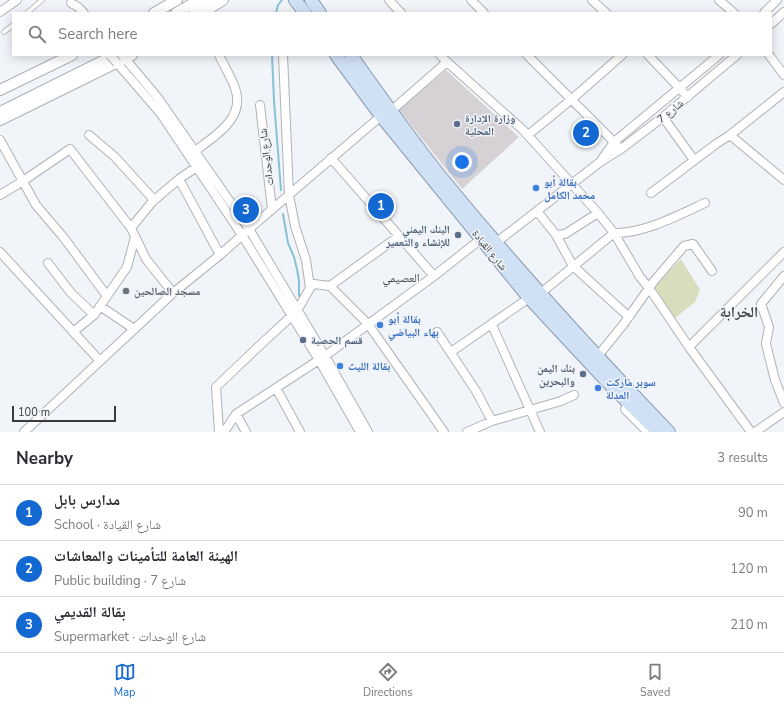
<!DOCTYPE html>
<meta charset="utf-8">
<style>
:root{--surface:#fff;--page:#f2f2f3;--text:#2b2b33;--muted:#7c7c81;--line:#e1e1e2;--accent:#1368d1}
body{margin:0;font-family:"Nunito Sans","Noto Naskh Arabic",sans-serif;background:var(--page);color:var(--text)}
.scale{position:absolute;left:12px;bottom:10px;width:104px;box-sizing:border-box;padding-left:4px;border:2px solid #393a3c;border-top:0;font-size:11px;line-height:14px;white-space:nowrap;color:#393a3c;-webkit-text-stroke:3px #f1f4f9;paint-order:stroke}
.you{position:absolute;left:462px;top:162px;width:14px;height:14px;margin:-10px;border:3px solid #fff;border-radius:50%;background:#1a73e8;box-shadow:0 0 0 6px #1a73e833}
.badge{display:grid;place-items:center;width:26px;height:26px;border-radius:50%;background:var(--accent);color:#fff;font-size:13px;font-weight:700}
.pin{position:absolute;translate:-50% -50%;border:2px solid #fff;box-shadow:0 1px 4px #0006}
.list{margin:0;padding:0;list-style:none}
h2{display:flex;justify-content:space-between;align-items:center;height:52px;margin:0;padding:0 16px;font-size:17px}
h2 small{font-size:13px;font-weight:400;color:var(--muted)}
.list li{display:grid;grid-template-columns:26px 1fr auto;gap:12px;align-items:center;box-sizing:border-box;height:56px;padding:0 16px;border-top:1px solid var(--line)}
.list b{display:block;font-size:15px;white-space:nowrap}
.list p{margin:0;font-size:13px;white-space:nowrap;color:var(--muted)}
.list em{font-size:13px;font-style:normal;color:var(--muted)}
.icon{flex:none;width:22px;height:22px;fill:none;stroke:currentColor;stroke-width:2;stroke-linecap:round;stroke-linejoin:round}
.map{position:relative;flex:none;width:784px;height:432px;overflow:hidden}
.search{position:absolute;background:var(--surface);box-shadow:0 2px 10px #0003;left:12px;right:12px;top:12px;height:44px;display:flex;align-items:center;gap:10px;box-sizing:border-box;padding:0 14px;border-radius:0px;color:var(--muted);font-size:15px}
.sheet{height:220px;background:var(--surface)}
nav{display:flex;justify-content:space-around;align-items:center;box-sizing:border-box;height:56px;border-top:1px solid var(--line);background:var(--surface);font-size:11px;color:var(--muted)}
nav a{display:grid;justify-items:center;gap:2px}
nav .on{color:var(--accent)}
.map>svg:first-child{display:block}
.green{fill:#d8debd}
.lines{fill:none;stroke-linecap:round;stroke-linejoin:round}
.stream{stroke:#88c1d6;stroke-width:2}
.building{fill:#d5d1d5}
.service-casing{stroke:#afb2b6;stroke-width:5.5}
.minor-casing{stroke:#afb2b6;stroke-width:10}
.tertiary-casing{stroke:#afb2b6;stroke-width:12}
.primary-casing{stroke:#889ab0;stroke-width:14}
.service{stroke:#fff;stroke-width:4}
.minor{stroke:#fff;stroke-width:8}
.tertiary{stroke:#fff;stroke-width:10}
.primary{stroke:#d1e1f5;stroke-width:12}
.minor-bridge-casing{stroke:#afb2b6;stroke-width:10;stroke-linecap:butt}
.minor-bridge{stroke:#fff;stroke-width:8}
.service-dot{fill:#5c6f8a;stroke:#f1f4f9;stroke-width:1.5}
.shop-dot{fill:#3f7fe0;stroke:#f1f4f9;stroke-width:1.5}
.worship-dot{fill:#6b7280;stroke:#f1f4f9;stroke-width:1.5}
.labels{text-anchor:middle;stroke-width:3;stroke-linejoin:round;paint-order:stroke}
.street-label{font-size:11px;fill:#393a3c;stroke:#f1f4f9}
.service-label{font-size:11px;font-weight:bold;fill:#4e5e75;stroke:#f1f4f9;text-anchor:start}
.shop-label{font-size:11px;font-weight:bold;fill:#366cbe;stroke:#f1f4f9;text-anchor:start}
.worship-label{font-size:11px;font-weight:bold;fill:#5b616d;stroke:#f1f4f9;text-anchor:start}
.neighbourhood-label{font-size:12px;fill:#44474b;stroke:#f1f4f9}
.district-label{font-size:15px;font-weight:bold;fill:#44474b;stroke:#f1f4f9}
</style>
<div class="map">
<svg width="784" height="432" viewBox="0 0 784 432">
<rect width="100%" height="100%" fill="#f1f4f9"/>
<!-- green -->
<path class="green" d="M681 259 700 290 695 302 675 318 654 287Z"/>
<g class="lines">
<!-- stream -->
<path class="stream" d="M276 13 278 5 282 0
M272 55 274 101 281 190
M283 214 288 243 294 257 297 269 299 281V296"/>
</g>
<!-- building -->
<path class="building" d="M446 70 519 137 462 189 399 110Z"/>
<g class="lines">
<!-- service casing -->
<g class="service-casing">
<path id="service" d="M27 13 42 0
M4 32 13 25"/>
</g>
<!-- minor casing -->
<g class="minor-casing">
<path id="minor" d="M389 0 401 13
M471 0 484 13
M592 0 606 13
M719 0 734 13
M71 3 78 7 84 13
M0 12 17 0
M764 13 777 0
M771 24 784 12
M122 55 158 98 249 229 325 356 368 432
M527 55 617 145
M648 55 688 97
M769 55 784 75
M447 62 523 130 598 213 614 233 640 277 649 288 689 347 751 432
M117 63 161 114 242 235 319 360 360 432
M260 105 272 209
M391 111 447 62 440 55
M663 117 694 160
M89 135 115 157 154 200
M528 135 572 99 622 55
M730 135 784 180
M0 140 36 205 64 238 107 296
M195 151C215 136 246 118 235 88 231 77 224 66 219 55
M331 158 434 276
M602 159 614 142 719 55
M179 179 220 255
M651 193 716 144 730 135 784 92
M0 195 23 181 70 149 131 228 146 259 173 293
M537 211 556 235 565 234 598 213
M131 228 152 202 179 179 201 164
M556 235 573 266 629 317
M497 242 600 162 621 149 663 117 737 55
M0 252 100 361
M48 263 71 293 94 315
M784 276 761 304 769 327 766 344 775 380 784 403
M330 286 399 236
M310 288 314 284 330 286 368 324 444 432
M541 293 614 233C643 234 679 215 705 203
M100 306 134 329
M492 325 540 432
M73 332 94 315 127 267 135 237
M437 332 476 391 492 421
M689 347 784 252
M451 352 529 298
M597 357 623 325 654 281 684 246 693 244 712 271
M276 388 300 432
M236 414 246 432
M24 432 173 293 220 255 249 229 381 116
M219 432 216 387 257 348 297 311 310 288 306 260 295 226 289 195 283 55
M224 432 236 414 325 356 434 276 481 239
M467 432 492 421 561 401 574 395
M755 432 784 412"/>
</g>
<!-- tertiary casing -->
<g class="tertiary-casing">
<path id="tertiary" d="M194 9 209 0
M154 13 177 0
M176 13 199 0
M202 13 223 0
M0 90 72 55
M0 112 115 55
M0 120 132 55
M626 409 649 432"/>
</g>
<!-- primary casing -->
<g class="primary-casing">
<path id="primary" d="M295 0 305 13
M311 0 320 13
M336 55 381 116 529 298 611 386 658 432
M351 55C380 96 409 137 441 177 513 265 590 350 669 432"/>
</g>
<!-- service -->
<use href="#service" class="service"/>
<!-- minor -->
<use href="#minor" class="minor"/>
<!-- tertiary -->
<use href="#tertiary" class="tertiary"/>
<!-- primary -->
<use href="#primary" class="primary"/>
<!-- minor-bridge casing -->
<g class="minor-bridge-casing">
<path id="minor-bridge" d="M110 55 117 63"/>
</g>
<!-- minor-bridge -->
<use href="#minor-bridge" class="minor-bridge"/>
</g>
<!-- markers -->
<g class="service-dot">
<circle cx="457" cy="124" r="4"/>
<circle cx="458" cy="235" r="4"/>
<circle cx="303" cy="340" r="4"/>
<circle cx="583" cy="374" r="4"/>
</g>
<g class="shop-dot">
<circle cx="536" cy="188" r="4"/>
<circle cx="380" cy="325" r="4"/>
<circle cx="340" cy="366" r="4"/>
<circle cx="598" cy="388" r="4"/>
</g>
<circle class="worship-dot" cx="126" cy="291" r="4"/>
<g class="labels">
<!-- street labels -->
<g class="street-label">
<text transform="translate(670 111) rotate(-39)" y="4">شارع 7</text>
<text transform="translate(266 157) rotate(-97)" y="4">شارع الوحدات</text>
<text transform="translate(490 250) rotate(51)" y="4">شارع القيادة</text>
</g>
<!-- service labels -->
<g class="service-label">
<text x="465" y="122">وزارة الإدارة<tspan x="465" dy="13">المحلية</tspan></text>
<text x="450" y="233" text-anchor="end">البنك اليمني<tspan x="450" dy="13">للإنشاء والتعمير</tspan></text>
<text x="311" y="344">قسم الحصبة</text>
<text x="575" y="372" text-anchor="end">بنك اليمن<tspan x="575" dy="13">والبحرين</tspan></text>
</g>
<!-- shop labels -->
<g class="shop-label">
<text x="544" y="186">بقالة أبو<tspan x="544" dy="13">محمد الكامل</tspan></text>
<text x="388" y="323">بقالة أبو<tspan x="388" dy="13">بهاء البياضي</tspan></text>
<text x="348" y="370">بقالة الليث</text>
<text x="606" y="386">سوبر ماركت<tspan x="606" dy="13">العدلة</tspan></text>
</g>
<!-- worship labels -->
<g class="worship-label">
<text x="134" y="295">مسجد الصالحين</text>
</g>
<!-- neighbourhood labels -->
<g class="neighbourhood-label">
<text x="401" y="282">العصيمي</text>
</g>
<!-- district labels -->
<g class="district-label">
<text x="739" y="317">الخرابة</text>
</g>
</g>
</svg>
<div class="scale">100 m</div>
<div class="you"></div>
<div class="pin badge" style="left:381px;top:206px">1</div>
<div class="pin badge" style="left:586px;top:133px">2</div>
<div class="pin badge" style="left:246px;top:210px">3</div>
<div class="search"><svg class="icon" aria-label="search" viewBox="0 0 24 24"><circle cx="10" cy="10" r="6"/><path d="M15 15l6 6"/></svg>Search here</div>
</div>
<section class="sheet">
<h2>Nearby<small>3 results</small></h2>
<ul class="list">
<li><span class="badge">1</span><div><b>مدارس بابل</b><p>School · شارع القيادة</p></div><em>90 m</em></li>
<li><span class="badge">2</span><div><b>الهيئة العامة للتأمينات والمعاشات</b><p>Public building · شارع 7</p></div><em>120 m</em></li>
<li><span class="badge">3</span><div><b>بقالة القديمي</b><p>Supermarket · شارع الوحدات</p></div><em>210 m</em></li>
</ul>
</section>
<nav>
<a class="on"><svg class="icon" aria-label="map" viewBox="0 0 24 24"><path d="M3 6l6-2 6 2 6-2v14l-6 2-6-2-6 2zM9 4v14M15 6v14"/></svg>Map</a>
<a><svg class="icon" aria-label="directions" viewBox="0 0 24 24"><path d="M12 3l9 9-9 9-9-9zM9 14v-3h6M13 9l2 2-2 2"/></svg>Directions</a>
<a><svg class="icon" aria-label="saved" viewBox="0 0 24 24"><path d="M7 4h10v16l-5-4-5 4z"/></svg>Saved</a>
</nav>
